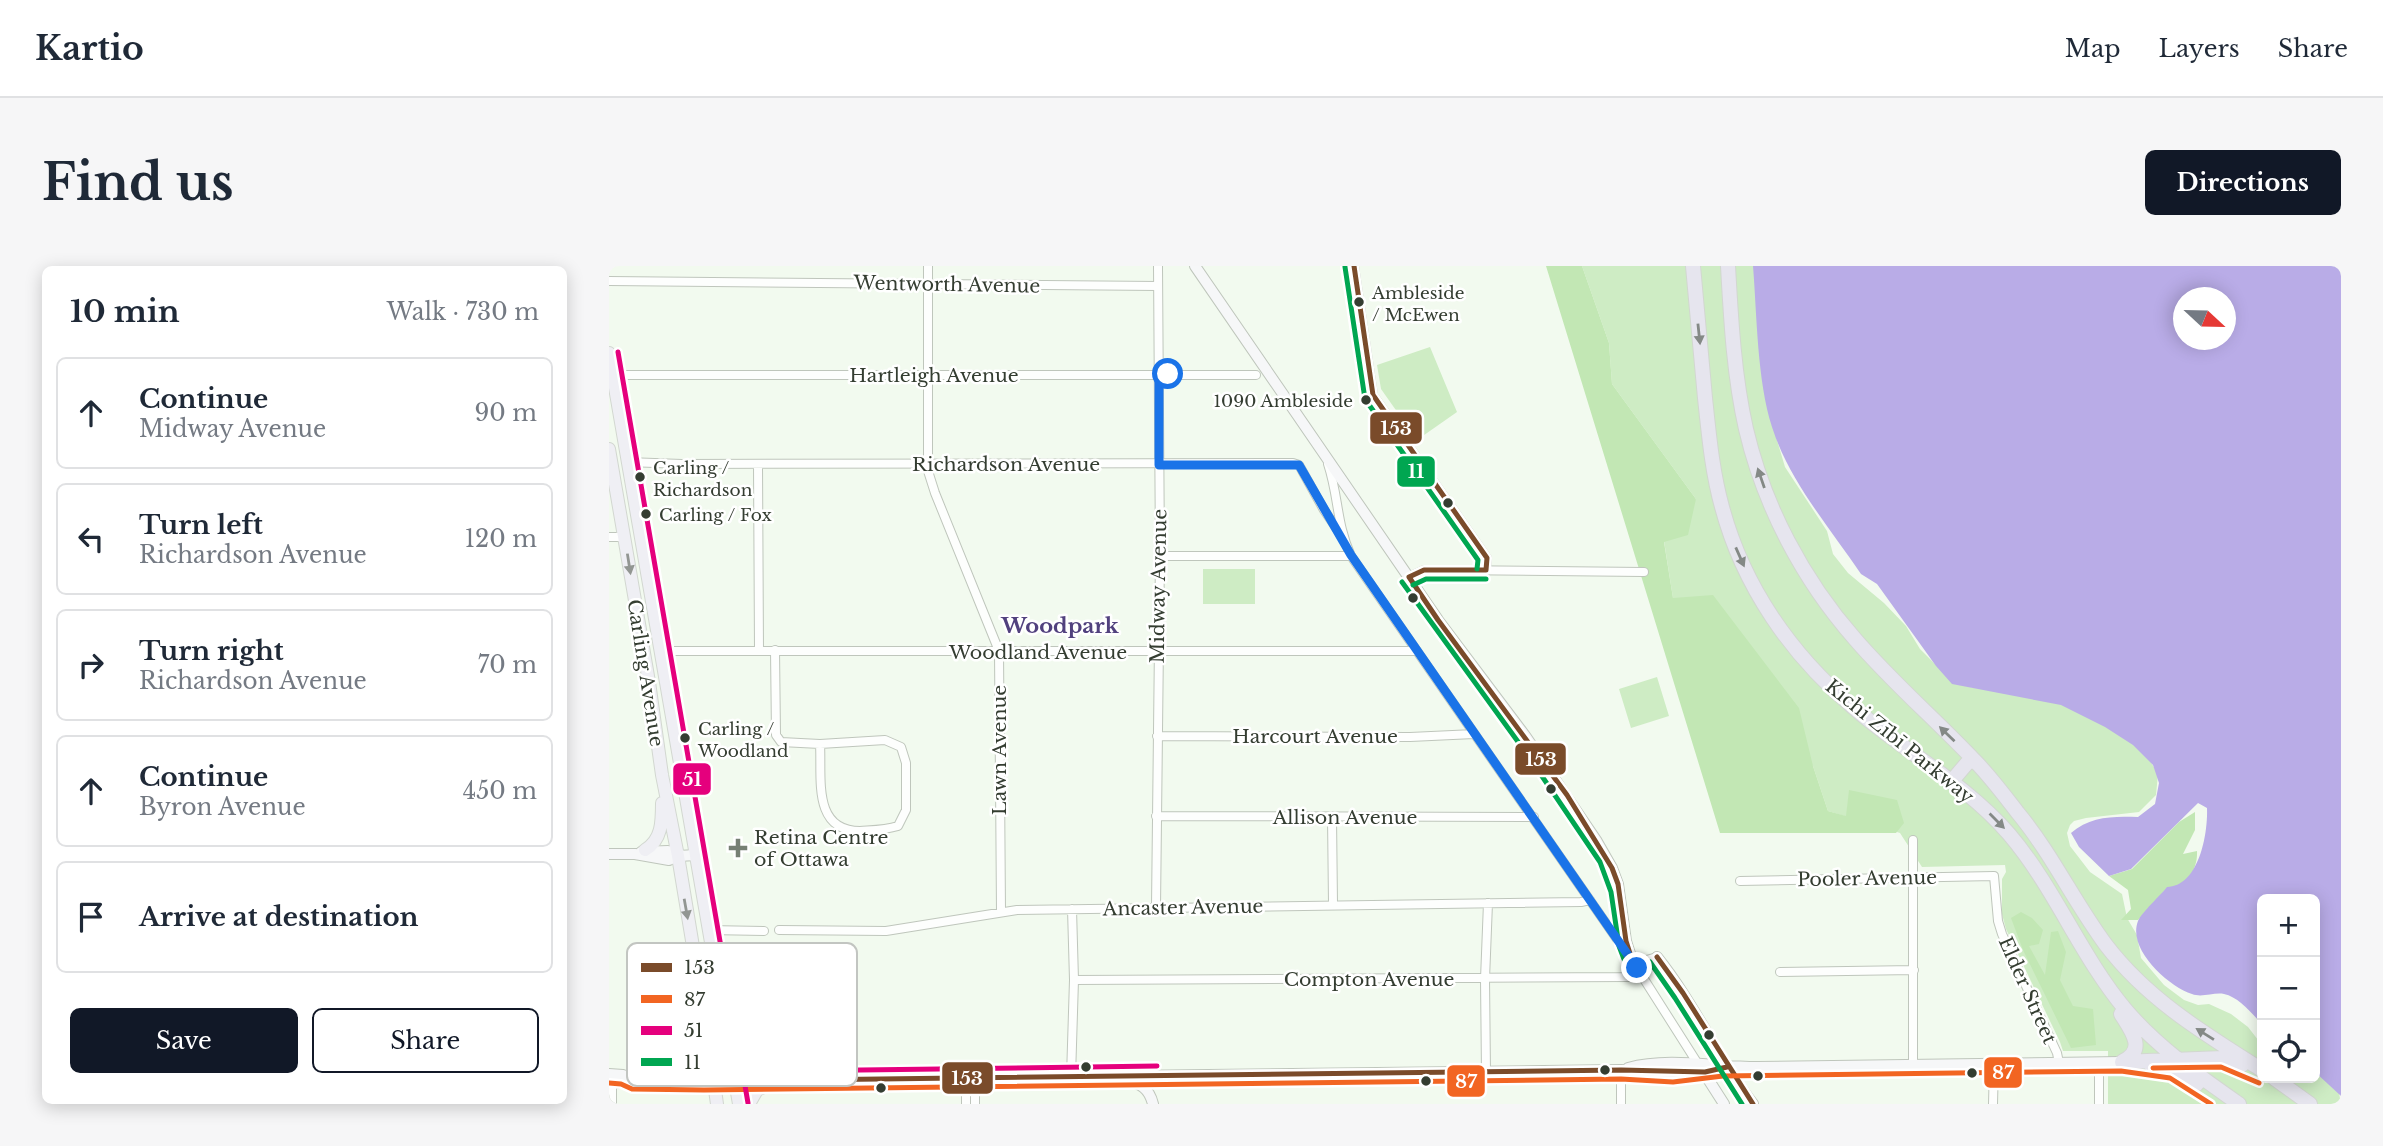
<!DOCTYPE html>
<meta charset="utf-8">
<style>
:root{--surface:#fff;--page:#f6f6f7;--text:#1f2937;--muted:#747a83;--line:#e0e1e3;--accent:#111827}
body{margin:0;font-family:"Libre Baskerville",serif;background:var(--page);color:var(--text)}
.controls{position:absolute;right:21px;bottom:21px;display:grid;overflow:hidden;border-radius:10px;box-shadow:0 4px 18px #0003}
.controls button{width:63px;height:63px;display:grid;place-items:center;padding:0;border:0;border-bottom:2px solid var(--line);background:var(--surface);color:var(--text);font:35px sans-serif}
.compass{position:absolute;left:1564px;top:21px;width:63px;height:63px;border-radius:50%;background:var(--surface);box-shadow:0 4px 18px #0003;rotate:112deg}
.stop{position:absolute;width:21px;height:21px;margin:-16px;border:5px solid #1a73e8;border-radius:50%;background:#fff}
.stop.end{background:#1a73e8;border-color:#fff;box-shadow:0 2px 7px #0008}
.list{margin:0;padding:0;list-style:none}
h2{display:flex;justify-content:space-between;align-items:center;height:91px;margin:0;padding:0 28px;font-size:30px}
h2 small{font-size:23px;font-weight:400;color:var(--muted)}
.list li{display:grid;grid-template-columns:46px 1fr auto;gap:21px;align-items:center;box-sizing:border-box;height:112px;margin:0 14px 14px;padding:0 14px;border:2px solid var(--line);border-radius:10px}
.list b{display:block;font-size:26px;white-space:nowrap}
.list p{margin:0;font-size:23px;white-space:nowrap;color:var(--muted)}
.list em{font-size:23px;font-style:normal;color:var(--muted)}
.actions{display:flex;gap:14px;padding:21px 28px}
.actions a{flex:1;padding:16px 0;border:2px solid var(--accent);border-radius:10px;text-align:center;font-size:24px;color:var(--accent)}
.actions .main{background:var(--accent);color:#fff}
.icon{flex:none;width:38px;height:38px;fill:none;stroke:currentColor;stroke-width:2;stroke-linecap:round;stroke-linejoin:round}
.map{position:relative;flex:none;width:1732px;height:838px;overflow:hidden;border-radius:10px}
header{display:flex;align-items:center;gap:42px;box-sizing:border-box;height:98px;padding:0 35px;background:var(--surface);border-bottom:2px solid var(--line)}
header strong{font-size:33px}
nav{display:flex;gap:38px;margin-inline-start:auto;font-size:24px}
.intro{display:flex;align-items:center;justify-content:space-between;box-sizing:border-box;height:168px;padding:0 42px}
h1{margin:0;font-size:49px}
.button{padding:18px 32px;border-radius:10px;background:var(--accent);color:#fff;font-size:24px;font-weight:700}
main{display:flex;gap:42px;padding:0 42px}
aside{flex:1;background:var(--surface);border-radius:10px;box-shadow:0 4px 18px #0003}
.map>svg:first-child{display:block}
.green{fill:#ceecc4}
.forest{fill:#c2e7b4}
.water{fill:#b9ace7;fill-rule:evenodd}
.lines{fill:none;stroke-linecap:round;stroke-linejoin:round}
.street-casing{stroke:#bfc6bc;stroke-width:10}
.secondary-casing{stroke:#bfc6bc;stroke-width:12}
.primary-casing{stroke:#d2d7d0;stroke-width:14}
.highway-casing{stroke:#d2d7d0;stroke-width:16}
.street{stroke:#fdfefd;stroke-width:8}
.secondary{stroke:#f6f7f8;stroke-width:10}
.primary{stroke:#efeff4;stroke-width:12}
.highway{stroke:#e6e5ee;stroke-width:14}
.bus-1-casing{stroke:#fff;stroke-width:10}
.bus-2-casing{stroke:#fff;stroke-width:10}
.bus-3-casing{stroke:#fff;stroke-width:10}
.bus-4-casing{stroke:#fff;stroke-width:10}
.bus-1{stroke:#7a4b2a;stroke-width:5}
.bus-2{stroke:#f26522;stroke-width:5}
.bus-3{stroke:#e5007d;stroke-width:5}
.bus-4{stroke:#00a651;stroke-width:5}
.oneway{fill:#848986}
.oneway2{fill:#929692}
.route{stroke:#1a73e8;stroke-width:9}
.bus-dot{fill:#343d31;stroke:#fff;stroke-width:2.5}
.poi-dot{fill:#767f74;stroke:#fff;stroke-width:2.5}
.labels{text-anchor:middle;stroke-width:5;stroke-linejoin:round;paint-order:stroke}
.bus-label{font-size:17px;fill:#343d31;stroke:#fff;text-anchor:start}
.street-label{font-size:19px;fill:#343d31;stroke:#fff}
.poi-label{font-size:19px;fill:#343d31;stroke:#fff;text-anchor:start}
.neighbourhood-label{font-size:21px;font-weight:bold;fill:#51417e;stroke:#fff}
.key{fill:#fff;stroke:#c2c5c1;stroke-width:2}
.key-label{font-size:19px;fill:#343d31}
.line-badge{stroke:#fff;stroke-width:2.5}
.badge-label{font-size:19px;text-anchor:middle;font-weight:bold;fill:#fff}
</style>
<header>
<strong>Kartio</strong>
<nav><a>Map</a><a>Layers</a><a>Share</a></nav>
</header>
<div class="intro"><h1>Find us</h1><a class="button">Directions</a></div>
<main>
<aside>
<h2>10 min<small>Walk · 730 m</small></h2>
<ul class="list">
<li><svg class="icon" aria-label="ahead" viewBox="0 0 24 24"><path d="M12 20V5M6 11l6-6 6 6"/></svg><div><b>Continue</b><p>Midway Avenue</p></div><em>90 m</em></li>
<li><svg class="icon" aria-label="left" viewBox="0 0 24 24"><path d="M17 20v-9H6M10 6l-5 5 5 5"/></svg><div><b>Turn left</b><p>Richardson Avenue</p></div><em>120 m</em></li>
<li><svg class="icon" aria-label="right" viewBox="0 0 24 24"><path d="M7 20v-9h11M14 6l5 5-5 5"/></svg><div><b>Turn right</b><p>Richardson Avenue</p></div><em>70 m</em></li>
<li><svg class="icon" aria-label="ahead" viewBox="0 0 24 24"><path d="M12 20V5M6 11l6-6 6 6"/></svg><div><b>Continue</b><p>Byron Avenue</p></div><em>450 m</em></li>
<li><svg class="icon" aria-label="arrive" viewBox="0 0 24 24"><path d="M6 21V4h12l-3 4 3 4H6"/></svg><div><b>Arrive at destination</b></div></li>
</ul>
<div class="actions"><a class="main">Save</a><a>Share</a></div>
</aside>
<div class="map">
<svg width="1732" height="838" viewBox="0 0 1732 838">
<rect width="100%" height="100%" fill="#f2faef"/>
<!-- green -->
<path class="green" d="M973 0H1146L1162 154 1176 201 1218 265 1224 288 1239 307 1275 337 1297 360 1311 383 1338 410 1361 421 1392 426 1403 425 1479 445 1537 488 1549 508 1547 529 1530 546 1477 552 1465 555 1461 559 1458 567 1461 580 1481 606 1513 628 1518 652 1528 669 1532 692 1555 719 1575 734 1589 739 1600 738 1622 748 1639 761 1653 779V812H1706V805L1730 827 1732 838H1499V785H1454L1451 776 1397 663 1393 648V613L1397 606 1396 599 1313 601 1291 567 1219 545 1204 500 1064 332 1055 275 1087 233 1003 118 1000 77Z
M821 81 848 146 808 174 772 123 768 99Z
M594 303H646V338H594Z
M1048 411 1060 450 1022 462 1010 423Z"/>
<!-- forest -->
<path class="forest" d="M937 0H973L1000 77 1003 118 1087 233 1079 269 1055 276 1064 332 1104 329 1190 442 1204 500 1219 545 1237 550 1240 524 1288 534 1295 557 1287 567H1111Z
M1586 546V564L1574 588 1588 585C1589 604 1577 621 1558 622L1529 654H1512L1522 643 1519 624 1500 610 1523 603 1570 556Z
M1412 646 1423 652 1434 664 1430 678 1420 680 1436 709 1442 666 1449 665 1457 686 1451 714 1464 740 1484 743 1487 779 1462 782 1414 684 1402 652Z"/>
<!-- water -->
<path class="water" d="M1144 0H1732V830L1706 806V633H1653V758C1643 748 1630 731 1615 728 1605 726 1593 732 1583 728 1559 720 1518 683 1529 655 1533 646 1551 630 1558 621 1590 620 1599 568 1598 542L1589 537 1522 603 1500 610 1470 581 1462 567C1481 550 1505 550 1529 551L1546 538 1550 517 1544 499 1524 479 1496 461 1452 439 1343 418 1327 400 1268 318 1252 308C1221 262 1180 215 1163 161 1148 114 1148 50 1144 0ZM1574 32H1616V74H1574Z"/>
<g class="lines">
<!-- street casing -->
<g class="street-casing">
<path id="street" d="M319 0V205L326 227 390 385 392 645
M745 0 764 129 878 292 877 304
M0 15 549 20
M4 109H647
M18 196 73 198 684 197 690 199 715 244 734 272
M149 198 150 384
M719 198C730 231 727 257 742 290L1028 702 1089 798
M0 271H15
M551 290H742
M800 311 815 304H837L1035 306
M166 384 167 469 172 476 211 478 276 474 292 481 297 497V544L289 560C276 564 265 564 251 565 203 565 213 512 211 478
M50 385H807
M548 470 801 471 865 468
M547 550 925 551
M723 551 724 638
M1304 574V799
M1131 615 1385 610 1389 655 1393 668 1448 787 1450 797
M547 641 551 290 549 0
M99 664 155 665
M170 664 277 665 408 644 972 636 981 634
M1171 706 1305 704
M465 714 1020 711 1034 695 1048 691
M877 806 876 713 879 637
M462 811 465 714 463 643
M357 812V838
M3 838V813
M366 838V812
M1012 838V804
M1384 838 1385 798
M1490 838V796"/>
</g>
<!-- secondary casing -->
<g class="secondary-casing">
<path id="secondary" d="M586 0 829 354 917 471 987 574 1003 602 1009 618 1017 675 1023 694
M32 586 59 585 69 590
M0 588H26L60 594 69 590 87 589
M1048 691C1085 737 1108 791 1144 838
M1019 802C1060 791 1106 801 1148 801L1513 796
M1092 802 1115 838
M0 808 14 809 24 814
M517 814C532 818 540 822 544 838
M0 816 14 817 24 814 105 815 1012 804C1045 808 1082 810 1113 801"/>
</g>
<!-- primary casing -->
<g class="primary-casing">
<path id="primary" d="M0 87 130 838
M0 183 40 416 53 509 69 590 96 753 108 838
M36 584C53 574 53 556 53 537
M140 838 148 824 170 814"/>
</g>
<!-- highway casing -->
<g class="highway-casing">
<path id="highway" d="M1084 0C1088 44 1092 88 1096 132 1100 169 1103 205 1113 241 1134 320 1182 389 1244 441 1294 485 1356 517 1400 568 1446 622 1471 689 1516 743 1548 781 1590 810 1630 838
M1119 0C1122 54 1125 110 1137 163 1155 240 1194 314 1246 373 1283 416 1326 453 1365 494 1381 510 1395 529 1409 547 1443 588 1465 636 1497 679 1539 734 1596 768 1653 804
M1342 516 1359 496 1366 495
M1512 748C1522 764 1538 784 1514 795
M1513 796 1614 792 1633 799
M1542 799 1564 804 1588 818
M1665 812 1701 838"/>
</g>
<!-- street -->
<use href="#street" class="street"/>
<!-- secondary -->
<use href="#secondary" class="secondary"/>
<!-- primary -->
<use href="#primary" class="primary"/>
<!-- highway -->
<use href="#highway" class="highway"/>
<!-- bus-1 casing -->
<g class="bus-1-casing">
<path id="bus-1" d="M745 0 764 129 878 292 877 304
M800 311 829 354 958 529 1003 602 1009 618 1017 675 1023 694
M800 311 815 304H877
M1048 691 1074 727 1144 838
M105 815 1012 804 1096 806 1118 801"/>
</g>
<!-- bus-2 casing -->
<g class="bus-2-casing">
<path id="bus-2" d="M1544 802 1612 801 1650 817
M0 817 12 818 23 823 95 824 1012 813 1064 816 1114 810 1512 805 1561 812 1602 838"/>
</g>
<!-- bus-3 casing -->
<g class="bus-3-casing">
<path id="bus-3" d="M9 86 139 837
M105 806 548 800"/>
</g>
<!-- bus-4 casing -->
<g class="bus-4-casing">
<path id="bus-4" d="M736 1 756 133 869 294 868 303
M793 316 920 491 991 596 1002 626 1010 680 1020 706
M804 319 817 313H877
M1041 696 1066 732 1133 838"/>
</g>
<!-- bus-1 -->
<use href="#bus-1" class="bus-1"/>
<!-- bus-2 -->
<use href="#bus-2" class="bus-2"/>
<!-- bus-3 -->
<use href="#bus-3" class="bus-3"/>
<!-- bus-4 -->
<use href="#bus-4" class="bus-4"/>
</g>
<!-- one-way arrows -->
<defs><path id="oneway-solid" d="M-6-.8H1V-3.2L6.5 0L1 3.2V.8H-6Z" transform="scale(1.75)"/></defs>
<g class="oneway">
<use href="#oneway-solid" transform="translate(1090 68) rotate(84)"/>
<use href="#oneway-solid" transform="translate(1152 212) rotate(-109)"/>
<use href="#oneway-solid" transform="translate(1131 291) rotate(66)"/>
<use href="#oneway-solid" transform="translate(1338 468) rotate(-136)"/>
<use href="#oneway-solid" transform="translate(1388 555) rotate(45)"/>
<use href="#oneway-solid" transform="translate(1596 768) rotate(-148)"/>
</g>
<g class="oneway2">
<use href="#oneway-solid" transform="translate(20 298) rotate(81)"/>
<use href="#oneway-solid" transform="translate(77 643) rotate(80)"/>
</g>
<g class="lines">
<!-- route -->
<path class="route" d="M559 108H550V199H690L742 289 1028 702"/>
</g>
<!-- markers -->
<g class="bus-dot">
<circle cx="750" cy="36" r="6"/>
<circle cx="757" cy="134" r="6"/>
<circle cx="31" cy="211" r="6"/>
<circle cx="839" cy="237" r="6"/>
<circle cx="37" cy="248" r="6"/>
<circle cx="804" cy="332" r="6"/>
<circle cx="76" cy="472" r="6"/>
<circle cx="942" cy="523" r="6"/>
<circle cx="1100" cy="769" r="6"/>
<circle cx="477" cy="801" r="6"/>
<circle cx="996" cy="804" r="6"/>
<circle cx="1363" cy="807" r="6"/>
<circle cx="1149" cy="810" r="6"/>
<circle cx="817" cy="815" r="6"/>
<circle cx="272" cy="822" r="6"/>
</g>
<path class="poi-dot" d="M125.5 571.5h7v7h7v7h-7v7h-7v-7h-7v-7h7z"/>
<g class="labels">
<!-- bus labels -->
<g class="bus-label">
<text x="763" y="33">Ambleside<tspan x="763" dy="22">/ McEwen</tspan></text>
<text x="744" y="141" text-anchor="end">1090 Ambleside</text>
<text x="44" y="208">Carling /<tspan x="44" dy="22">Richardson</tspan></text>
<text x="50" y="255">Carling / Fox</text>
<text x="89" y="469">Carling /<tspan x="89" dy="22">Woodland</tspan></text>
</g>
<!-- street labels -->
<g class="street-label">
<text transform="translate(338 18) rotate(1)" y="7">Wentworth Avenue</text>
<text x="325" y="116">Hartleigh Avenue</text>
<text x="397" y="205">Richardson Avenue</text>
<text transform="translate(549 320) rotate(-89)" y="7">Midway Avenue</text>
<text x="429" y="393">Woodland Avenue</text>
<text transform="translate(37 407) rotate(81)" y="7">Carling Avenue</text>
<text x="706" y="477">Harcourt Avenue</text>
<text transform="translate(1291 475) rotate(39)" y="7">Kichi Zībī Parkway</text>
<text transform="translate(390 484) rotate(-90)" y="7">Lawn Avenue</text>
<text x="736" y="558">Allison Avenue</text>
<text transform="translate(1258 612) rotate(-1)" y="7">Pooler Avenue</text>
<text transform="translate(574 641) rotate(-1)" y="7">Ancaster Avenue</text>
<text x="760" y="720">Compton Avenue</text>
<text transform="translate(1419 724) rotate(66)" y="7">Elder Street</text>
</g>
<!-- poi labels -->
<g class="poi-label">
<text x="145" y="578">Retina Centre<tspan x="145" dy="22">of Ottawa</tspan></text>
</g>
<!-- neighbourhood labels -->
<g class="neighbourhood-label">
<text x="451" y="367">Woodpark</text>
</g>
</g>
<!-- legend -->
<rect x="18" y="677" width="230" height="143" rx="10" class="key"/>
<rect x="32" y="697" width="31" height="9" fill="#7a4b2a"/>
<rect x="32" y="729" width="31" height="8" fill="#f26522"/>
<rect x="32" y="760" width="31" height="9" fill="#e5007d"/>
<rect x="32" y="792" width="31" height="8" fill="#00a651"/>
<g class="key-label">
<text x="75" y="708">153</text>
<text x="75" y="740">87</text>
<text x="75" y="771">51</text>
<text x="75" y="803">11</text>
</g>
<g class="line-badge">
<rect x="760" y="145" width="54" height="34" rx="7" fill="#7a4b2a"/>
<rect x="787" y="189" width="40" height="33" rx="7" fill="#00a651"/>
<rect x="905" y="476" width="53" height="34" rx="7" fill="#7a4b2a"/>
<rect x="63" y="496" width="40" height="34" rx="7" fill="#e5007d"/>
<rect x="1374" y="790" width="40" height="33" rx="7" fill="#f26522"/>
<rect x="332" y="795" width="53" height="34" rx="7" fill="#7a4b2a"/>
<rect x="837" y="798" width="40" height="34" rx="7" fill="#f26522"/>
</g>
<g class="badge-label">
<text x="787" y="169">153</text>
<text x="807" y="212">11</text>
<text x="932" y="500">153</text>
<text x="83" y="520">51</text>
<text x="1394" y="813">87</text>
<text x="358" y="819">153</text>
<text x="857" y="822">87</text>
</g>
</svg>
<div class="controls">
<button>+</button>
<button>−</button>
<button><svg class="icon" aria-label="locate" viewBox="0 0 24 24"><circle cx="12" cy="12" r="6"/><path d="M12 2v4M12 18v4M2 12h4M18 12h4"/></svg></button>
</div>
<svg class="compass" viewBox="-18 -18 36 36"><path d="M0-13l5 13h-10z" fill="#e53935"/><path d="M0 13l5-13h-10z" fill="#747a83"/></svg>
<div class="stop" style="left:559px;top:108px"></div>
<div class="stop end" style="left:1028px;top:702px"></div>
</div>
</main>
